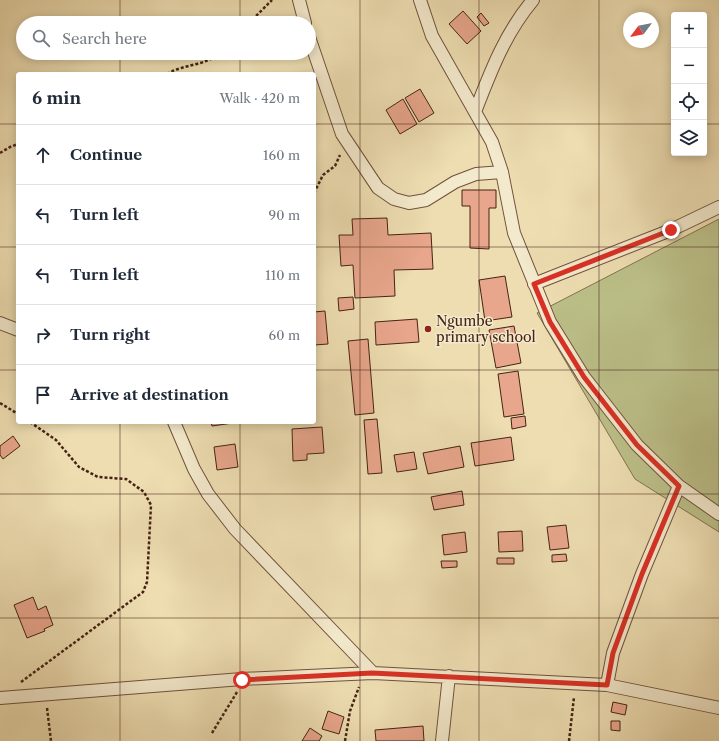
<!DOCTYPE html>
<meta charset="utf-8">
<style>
:root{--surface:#fff;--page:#f2f2f3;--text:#1f2937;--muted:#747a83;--line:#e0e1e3}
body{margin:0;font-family:"Libre Caslon Text",serif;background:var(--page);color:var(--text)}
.controls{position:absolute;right:12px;top:12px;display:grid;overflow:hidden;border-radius:4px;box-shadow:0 2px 10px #0003}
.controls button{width:36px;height:36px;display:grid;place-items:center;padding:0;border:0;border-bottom:1px solid var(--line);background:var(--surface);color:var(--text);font:20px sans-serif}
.compass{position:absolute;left:623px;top:12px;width:36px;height:36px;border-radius:50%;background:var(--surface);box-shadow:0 2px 10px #0003;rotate:238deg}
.stop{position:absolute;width:12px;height:12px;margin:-9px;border:3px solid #d93025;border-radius:50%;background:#fff}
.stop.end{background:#d93025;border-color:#fff;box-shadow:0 1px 4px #0008}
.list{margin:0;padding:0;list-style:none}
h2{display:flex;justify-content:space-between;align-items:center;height:52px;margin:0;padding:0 16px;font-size:17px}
h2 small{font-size:13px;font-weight:400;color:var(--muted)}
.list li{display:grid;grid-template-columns:26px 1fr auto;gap:12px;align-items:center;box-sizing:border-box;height:60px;padding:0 16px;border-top:1px solid var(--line)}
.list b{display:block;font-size:15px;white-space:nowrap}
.list em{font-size:13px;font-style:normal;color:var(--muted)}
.icon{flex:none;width:22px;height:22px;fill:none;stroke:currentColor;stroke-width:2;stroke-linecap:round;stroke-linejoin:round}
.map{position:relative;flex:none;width:719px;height:741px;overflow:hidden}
.search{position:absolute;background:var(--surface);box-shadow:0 2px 10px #0003;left:16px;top:16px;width:300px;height:44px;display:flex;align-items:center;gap:10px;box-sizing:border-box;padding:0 14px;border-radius:22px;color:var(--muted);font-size:15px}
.panel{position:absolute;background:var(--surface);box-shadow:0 2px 10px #0003;left:16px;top:72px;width:300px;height:352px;border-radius:4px}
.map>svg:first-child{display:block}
.green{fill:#bcc089;stroke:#81724f}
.building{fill:#e8a68c;stroke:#462315}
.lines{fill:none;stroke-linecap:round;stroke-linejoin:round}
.street-casing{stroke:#70523c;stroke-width:14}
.path{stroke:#462315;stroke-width:2.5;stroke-dasharray:3 2;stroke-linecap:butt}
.street{stroke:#f3e9cc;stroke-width:12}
.route{stroke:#d93025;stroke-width:5}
.grid{fill:none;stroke:#462315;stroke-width:1;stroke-opacity:0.55}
.poi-dot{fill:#8f2418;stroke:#f3e9cc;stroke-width:1.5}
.labels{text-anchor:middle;stroke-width:3;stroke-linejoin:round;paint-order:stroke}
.poi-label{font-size:14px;fill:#462315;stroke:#f3e9cc;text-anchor:start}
</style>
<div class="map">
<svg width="719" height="741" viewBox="0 0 719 741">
<rect width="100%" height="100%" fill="#edddb1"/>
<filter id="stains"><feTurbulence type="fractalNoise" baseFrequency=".005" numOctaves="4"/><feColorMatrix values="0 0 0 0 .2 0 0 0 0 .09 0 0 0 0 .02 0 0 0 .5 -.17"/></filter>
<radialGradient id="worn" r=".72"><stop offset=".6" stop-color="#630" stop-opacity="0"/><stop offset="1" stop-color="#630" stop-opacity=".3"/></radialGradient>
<!-- green -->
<path class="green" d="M719 219V532L635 479 537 313Z"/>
<!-- building -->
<path class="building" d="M463 11 481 31 467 44 449 24Z
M481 13 489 23 484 26 477 17Z
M420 89 434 113 419 122 405 98Z
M403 99 417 124 400 134 386 110Z
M462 190H496V208H489V249L470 248V206H462Z
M387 218 388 235 431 233 433 269 394 270 395 296 355 298 353 265 341 266 339 235H353L352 219Z
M505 276 512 317 485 321 479 280Z
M353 297 354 309 339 311 338 298Z
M325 311 328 344 314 345V312Z
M417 319 419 342 376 345 375 322Z
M514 326 521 363 496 368 489 330Z
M368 339 374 413 355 415 348 341Z
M518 371 524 414 504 417 498 374Z
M525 416 526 426 512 429 511 418Z
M377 419 382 473 368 474 364 420Z
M211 422H233V423L212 426Z
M322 427 324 453 307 454V460L293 461 292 429Z
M13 436 20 446 3 459 0 455V446Z
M511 437 514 460 475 466 471 443Z
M235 444 238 467 217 470 214 447Z
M460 446 464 467 428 474 423 453Z
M414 452 417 469 397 472 394 455Z
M462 491 464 505 434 510 431 497Z
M566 525 569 548 550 550 547 527Z
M522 531 523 551 499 552 498 532Z
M465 532 467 552 444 555 442 535Z
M566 554 567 561 552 562V555Z
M497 558H514V564H497Z
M441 561H457V567L442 568Z
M33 597 38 610 46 606 53 625 44 629 45 631 27 638 14 605Z
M613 702 627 705 625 715 611 712Z
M328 711 344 717 339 734 322 729Z
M611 721H620V731L611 730Z
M423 726 424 741H376L375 730Z
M310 728 322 736 319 741H302Z"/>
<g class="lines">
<!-- street casing -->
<g class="street-casing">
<path id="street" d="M299 0 305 23
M420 0 432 36 492 142 502 172 514 233 550 322 584 377 637 445 679 486 642 574 613 653 607 685
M309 37 342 134 378 188 394 199 409 203 426 200 455 182 476 174 502 172
M475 112C490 73 505 33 533 0
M534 284 671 230 719 207
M0 323 18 330
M174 422 194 469 208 494 235 529 373 673
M679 486 719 514
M0 698 242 679 373 673 607 685 719 708
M442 741 449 676"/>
</g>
<!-- path -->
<path class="path" d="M249 23 272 0
M167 74C183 64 206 66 219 53
M0 153 10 147 18 144
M314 193 323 175 335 166 340 155
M0 403 18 414
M21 682 143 592 147 582 151 505 144 492 126 479 98 477 79 467 56 440 30 422
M47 708 51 741
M212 733 237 692
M345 741 350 711 359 687
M569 741 574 697"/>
<!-- street -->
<use href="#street" class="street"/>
</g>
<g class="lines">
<!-- route -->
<path class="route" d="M242 680 372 673 607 685 613 653 642 574 679 486 637 445 584 377 550 322 534 284 671 230"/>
</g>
<!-- grid -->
<path class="grid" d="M120 0V23M240 0V23M360 0V741M479 0V741M599 0V741M120 53V74M240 53V74M0 124H18M314 124H674M704 124H719M0 247H18M314 247H719M0 370H18M314 370H719M120 422V741M240 422V741M0 494H719M0 618H719"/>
<!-- markers -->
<circle class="poi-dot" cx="428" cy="329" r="4"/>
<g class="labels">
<!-- poi labels -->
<g class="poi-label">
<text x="436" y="326">Ngumbe<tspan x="436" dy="16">primary school</tspan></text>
</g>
</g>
<rect width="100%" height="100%" filter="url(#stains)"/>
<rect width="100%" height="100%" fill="url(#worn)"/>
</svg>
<div class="controls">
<button>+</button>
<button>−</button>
<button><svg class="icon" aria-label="locate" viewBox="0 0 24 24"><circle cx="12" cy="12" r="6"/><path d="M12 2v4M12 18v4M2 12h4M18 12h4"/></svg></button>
<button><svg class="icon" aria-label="layers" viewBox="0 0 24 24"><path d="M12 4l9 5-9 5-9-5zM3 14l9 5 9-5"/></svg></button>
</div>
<svg class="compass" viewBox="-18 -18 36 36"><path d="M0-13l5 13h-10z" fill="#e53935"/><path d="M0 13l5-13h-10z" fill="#747a83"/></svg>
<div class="stop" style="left:242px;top:680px"></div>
<div class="stop end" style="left:671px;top:230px"></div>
<div class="search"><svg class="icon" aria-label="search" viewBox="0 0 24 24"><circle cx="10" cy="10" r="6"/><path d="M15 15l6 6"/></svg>Search here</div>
<section class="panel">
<h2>6 min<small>Walk · 420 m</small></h2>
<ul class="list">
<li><svg class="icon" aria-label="ahead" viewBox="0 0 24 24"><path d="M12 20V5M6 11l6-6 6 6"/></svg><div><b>Continue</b></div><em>160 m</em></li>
<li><svg class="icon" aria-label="left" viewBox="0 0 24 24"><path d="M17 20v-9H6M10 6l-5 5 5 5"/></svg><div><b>Turn left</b></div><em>90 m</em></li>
<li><svg class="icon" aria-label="left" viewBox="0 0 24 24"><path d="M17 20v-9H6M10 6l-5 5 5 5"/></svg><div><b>Turn left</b></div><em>110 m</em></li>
<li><svg class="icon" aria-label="right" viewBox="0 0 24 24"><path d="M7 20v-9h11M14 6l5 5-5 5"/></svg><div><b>Turn right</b></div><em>60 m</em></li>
<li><svg class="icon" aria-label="arrive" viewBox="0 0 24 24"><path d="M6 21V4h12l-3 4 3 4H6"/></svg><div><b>Arrive at destination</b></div></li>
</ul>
</section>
</div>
